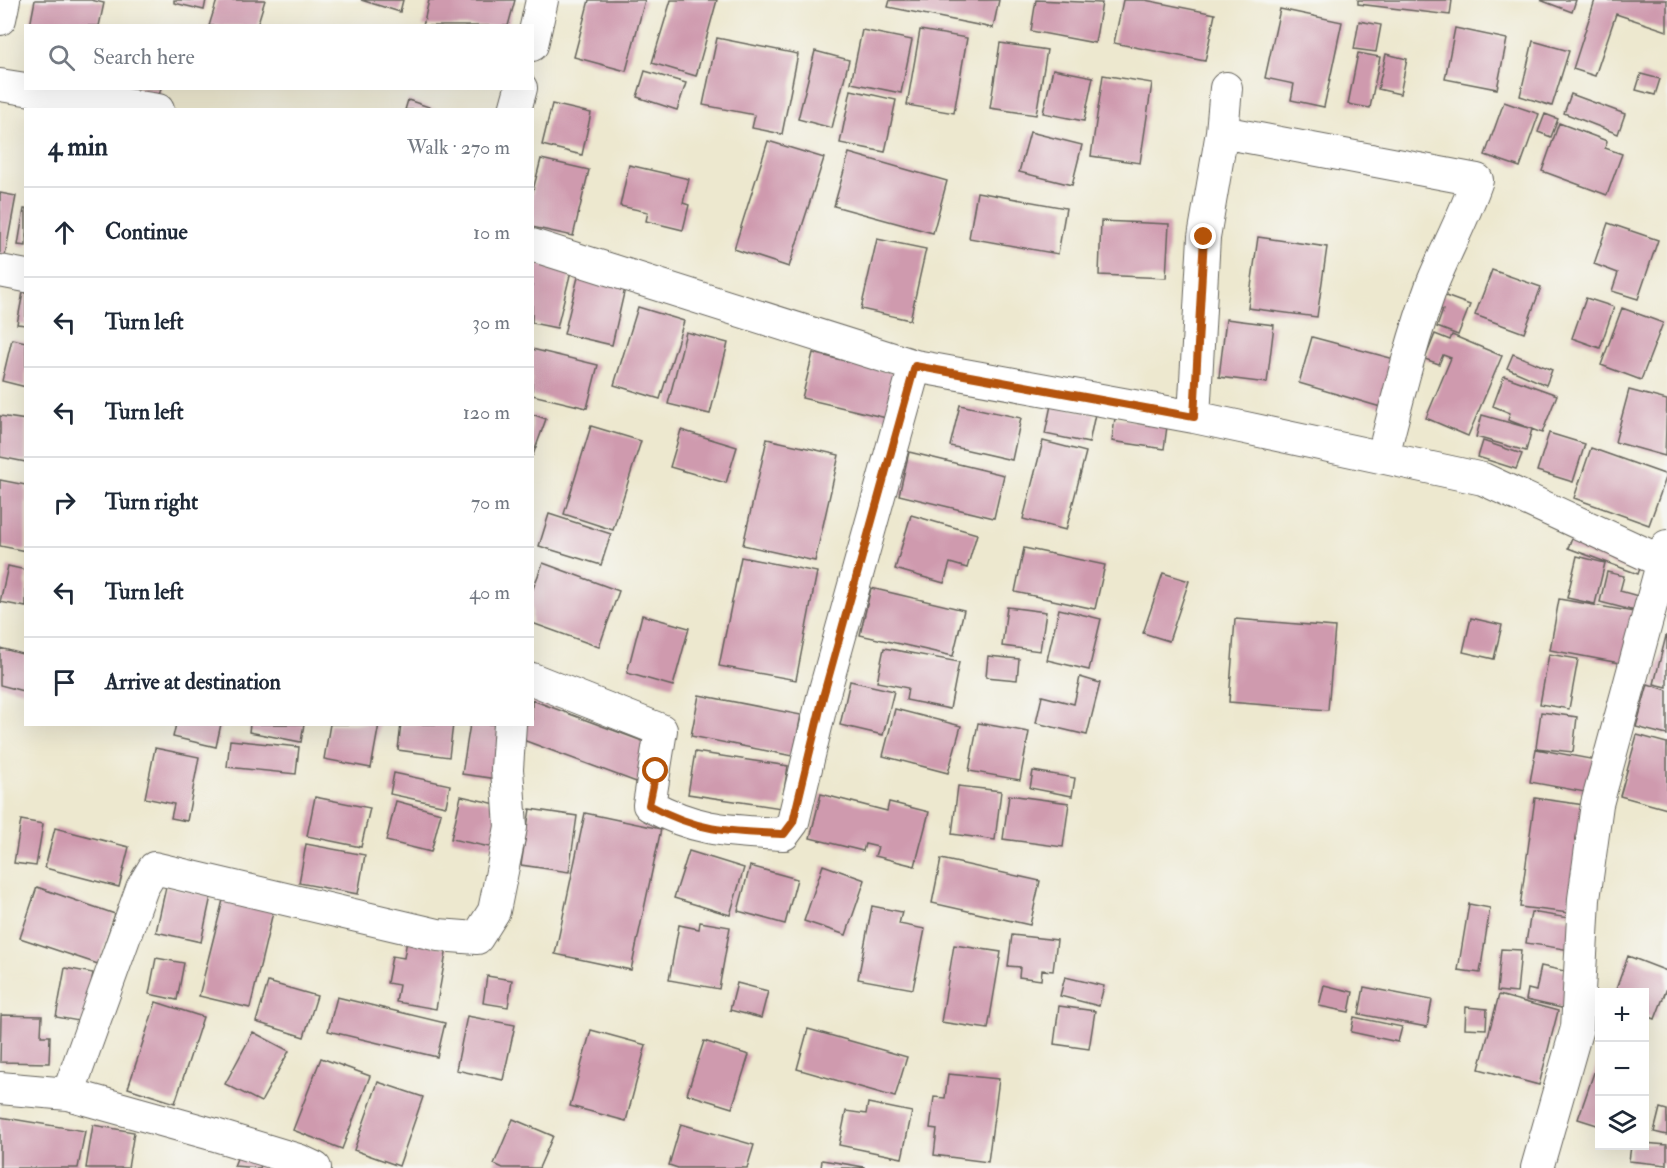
<!DOCTYPE html>
<meta charset="utf-8">
<style>
:root{--surface:#fff;--page:#f2f2f3;--text:#1f2937;--muted:#747a83;--line:#e0e1e3}
body{margin:0;font-family:"IM FELL Double Pica",serif;background:var(--page);color:var(--text)}
.controls{position:absolute;right:18px;bottom:18px;display:grid;overflow:hidden;border-radius:0px;box-shadow:0 6px 24px #0002}
.controls button{width:54px;height:54px;display:grid;place-items:center;padding:0;border:0;border-bottom:2px solid var(--line);background:var(--surface);color:var(--text);font:30px sans-serif}
.stop{position:absolute;width:18px;height:18px;margin:-14px;border:4px solid #b45309;border-radius:50%;background:#fff}
.stop.end{background:#b45309;border-color:#fff;box-shadow:0 2px 6px #0008}
.list{margin:0;padding:0;list-style:none}
h2{display:flex;justify-content:space-between;align-items:center;height:78px;margin:0;padding:0 24px;font-size:26px}
h2 small{font-size:20px;font-weight:400;color:var(--muted)}
.list li{display:grid;grid-template-columns:39px 1fr auto;gap:18px;align-items:center;box-sizing:border-box;height:90px;padding:0 24px;border-top:2px solid var(--line)}
.list b{display:block;font-size:22px;white-space:nowrap}
.list em{font-size:20px;font-style:normal;color:var(--muted)}
.icon{flex:none;width:33px;height:33px;fill:none;stroke:currentColor;stroke-width:2;stroke-linecap:round;stroke-linejoin:round}
.map{position:relative;flex:none;width:1667px;height:1168px;overflow:hidden}
.search{position:absolute;background:var(--surface);box-shadow:0 6px 24px #0002;left:24px;top:24px;width:510px;height:66px;display:flex;align-items:center;gap:15px;box-sizing:border-box;padding:0 21px;border-radius:0px;color:var(--muted);font-size:22px}
.panel{position:absolute;background:var(--surface);box-shadow:0 6px 24px #0002;left:24px;top:108px;width:510px;height:618px;border-radius:0px}
.map>svg:first-child{display:block}
.building{fill:#cf9aae}
.lines{fill:none;stroke-linecap:round;stroke-linejoin:round}
.minor-casing{stroke:#65635b;stroke-width:34}
.minor{stroke:#fff;stroke-width:32}
.route{stroke:#b45309;stroke-width:8}
</style>
<div class="map">
<svg width="1667" height="1168" viewBox="0 0 1667 1168">
<rect width="100%" height="100%" fill="#f6f6f2"/>
<filter id="ink" filterUnits="userSpaceOnUse"><feTurbulence type="fractalNoise" baseFrequency=".0167" numOctaves="2"/><feDisplacementMap in="SourceGraphic" scale="12" xChannelSelector="R" yChannelSelector="G"/><feConvolveMatrix kernelMatrix="1 2 1 2 8 2 1 2 1" color-interpolation-filters="sRGB"/></filter>
<filter id="wash" filterUnits="userSpaceOnUse"><feTurbulence type="fractalNoise" baseFrequency=".008" numOctaves="4" result="noise"/><feDisplacementMap in="SourceGraphic" scale="24" xChannelSelector="R" yChannelSelector="G"/><feGaussianBlur stdDeviation="1.35" result="paint"/><feColorMatrix in="noise" values="0 0 0 0 0 0 0 0 0 0 0 0 0 0 0 0 0 1.4 0 .05"/><feComposite in="paint" operator="in"/></filter>
<g filter="url(#wash)">
<rect width="100%" height="100%" fill="#ede8cf"/>
<g id="blocks">
<!-- building -->
<path class="building" d="M35 0H91L104 3 99 26H30Z
M174 0H206L204 10 174 3Z
M217 0H265L257 26H209Z
M361 0H403L400 12Z
M429 0H515L508 26H423Z
M589 0H645L626 71 574 57Z
M671 0H717L696 76 652 63Z
M890 0H999L993 28 888 7Z
M1036 0 1102 3 1095 43 1031 31Z
M1123 0H1145L1215 14 1205 61 1114 43Z
M1358 0H1452L1450 15 1358 4Z
M1540 0H1576L1572 12Z
M1595 0H1667V31L1616 14 1595 76 1573 69Z
M1280 9 1342 22 1324 107 1291 100 1294 84 1265 78Z
M1359 21 1381 25 1376 52 1354 49Z
M1455 28 1507 39 1497 89 1445 79Z
M862 30 912 40 901 93 851 83Z
M920 30 967 38 954 113 907 105Z
M717 38 798 54 782 134 752 128 755 115 703 105Z
M1533 41 1569 51 1552 106 1520 96Z
M1000 43 1047 50 1036 115 990 108Z
M815 51 849 60 832 128 798 119Z
M1358 53 1380 57 1370 108 1348 104Z
M1386 54 1407 59 1400 94 1378 89Z
M1053 69 1093 77 1084 121 1043 113Z
M645 71 686 83 677 110 637 97Z
M1641 74 1660 79 1655 95 1636 90Z
M1103 75 1152 83 1140 163 1091 156Z
M115 88H161L158 100Z
M851 90 896 100 885 152 840 143Z
M1571 94 1625 114 1618 134 1564 113Z
M408 100 435 109 434 110H405Z
M1504 102 1539 114 1520 167 1485 155Z
M552 104 591 113 582 155 542 145Z
M1545 114 1558 119 1551 137 1538 132Z
M1559 123 1607 141 1605 148 1622 154 1607 195 1542 171Z
M1030 132 1082 145 1072 185 1019 172Z
M768 141 824 158 789 267 734 249Z
M849 153 947 181 933 233 834 206Z
M541 159 589 170 573 236 532 227V194Z
M629 165 689 179 683 203 689 205 683 230 646 221 648 212 620 206Z
M977 192 1066 208 1058 254 969 238Z
M0 193 16 196 5 256 0 255Z
M24 209H26V246L18 245Z
M1101 221 1169 224 1166 278 1099 275Z
M1608 223 1658 240 1638 299 1612 291 1618 273 1594 264Z
M1258 237 1327 247 1317 317 1248 308Z
M877 239 926 249 910 320 861 309Z
M532 262 571 271 557 328 532 323Z
M1492 270 1541 287 1524 333 1475 315Z
M579 273 626 284 612 345 564 334Z
M24 287H26V325L17 324Z
M1440 294 1470 305 1458 335 1437 327 1443 310 1435 307Z
M1586 298 1614 307 1600 348 1572 338Z
M638 307 684 321 660 399 614 385Z
M1622 308 1663 323 1641 380 1601 365Z
M1226 319 1274 325 1267 383 1219 377Z
M686 332 728 343 710 414 668 404Z
M1435 334 1450 340 1452 335 1502 356 1468 436 1426 418 1451 358 1443 355 1439 364 1425 359Z
M1312 337 1398 360 1384 408 1299 383Z
M12 339 26 342V387L2 381Z
M532 349 598 365 587 408 532 395Z
M813 353 906 376 895 420 802 398Z
M1513 354 1552 370 1546 385 1507 368Z
M1504 376 1557 395 1542 433 1508 420 1510 413 1493 406Z
M1629 390 1667 400 1665 456 1615 442Z
M960 405 1021 418 1012 460 950 446Z
M1051 405 1095 414 1089 443 1045 434Z
M532 414 546 419 533 455H532Z
M1482 415 1532 429 1526 451 1476 437Z
M0 416 26 420V462L0 457Z
M1115 418 1167 426 1164 449 1112 441Z
M591 426 641 441 613 530 564 514Z
M681 430 737 447 726 483 670 467Z
M1549 433 1585 444 1573 482 1537 471Z
M767 439 839 455 815 561 743 545Z
M1043 441 1086 452 1066 530 1023 519Z
M1483 441 1522 454 1516 469 1478 457Z
M1591 448 1667 475 1649 525 1574 498Z
M909 452 1004 475 994 518 899 495Z
M0 480 26 485V551L0 546Z
M549 514 611 534 601 565 539 546Z
M911 515 977 534 967 568 950 563 944 583 895 569Z
M1573 535 1643 560 1638 574 1568 548Z
M1024 548 1105 565 1095 609 1015 592Z
M1577 556 1605 563 1595 604 1567 598Z
M741 557 817 572 796 680 719 666Z
M543 563 619 591 599 647 532 623V591Z
M8 566 26 570V607L0 602Z
M1607 572 1624 576 1620 591 1638 596 1635 611 1600 602Z
M1163 573 1189 581 1169 641 1143 633Z
M871 588 964 610 953 656 860 635Z
M1559 599 1634 612 1625 664 1550 650Z
M1007 607 1046 612 1040 651 1002 646Z
M1059 609 1101 619 1089 670 1047 660Z
M642 615 689 628 673 686 627 673Z
M1471 618 1502 625 1494 659 1463 652Z
M1235 619 1335 627 1328 710 1229 702Z
M1666 636H1667V687L1654 684Z
M0 648 26 655 23 691 0 685Z
M884 648 959 662 950 709 906 700 908 688 877 682Z
M1549 654 1578 659 1569 709 1540 704Z
M988 656 1019 659 1017 680 986 677Z
M1080 677 1100 683 1087 735 1036 723 1042 696 1074 704Z
M850 681 894 691 883 735 840 725Z
M1648 684 1667 690V735L1636 727Z
M699 695 801 715 793 756 691 736Z
M532 700 653 745 639 783 515 737 520 724H532Z
M895 709 961 726 948 773 883 756Z
M1541 712 1577 717 1573 752 1536 748Z
M978 723 1029 732 1020 780 969 771Z
M176 724H221L216 747 173 737Z
M250 724H304L301 742 249 732Z
M330 724H379L371 768 324 759Z
M401 724H453L449 757 398 750Z
M470 724H507L497 779 462 774Z
M1637 735 1667 743V809L1620 796Z
M230 740 299 747 296 774 227 767Z
M155 748 199 757 187 821 171 818 174 804 145 798Z
M1536 749 1596 760 1590 793 1530 782Z
M695 752 788 766 781 808 688 794Z
M1033 771 1075 778 1072 796 1030 788Z
M394 773 450 785 446 806 390 794Z
M958 786 1001 791 995 840 952 834Z
M821 794 887 811 889 802 929 812 915 866 875 856 878 847 865 844 863 851 810 838Z
M1009 795 1069 803 1063 847 1003 839Z
M461 796 505 806 495 848 451 839Z
M315 797 370 808 361 847 307 836Z
M1535 798 1584 805 1569 913 1520 907Z
M396 801 441 813 431 852 386 841Z
M530 809 577 816 569 872 521 865Z
M585 813 661 829 631 970 555 954Z
M21 820 43 824 36 866 14 863Z
M55 828 129 847 119 887 45 868Z
M306 844 365 855 358 894 299 883Z
M689 851 744 868 730 915 674 898Z
M941 859 1040 881 1030 925 932 903Z
M823 865 865 880 846 935 804 921Z
M750 866 797 879 785 924 738 911Z
M37 887 115 914 98 964 20 938Z
M166 887 211 896 201 942 156 932Z
M224 896 274 908 250 1008 199 996Z
M1469 904 1490 908 1480 973 1458 970Z
M872 906 902 912 899 924 925 929 913 989 858 979Z
M1531 912 1575 919 1570 950 1526 943Z
M700 922 730 927 719 989 669 980 679 925 699 929Z
M1012 935 1057 940 1053 971 1042 970 1041 980 1019 977 1020 967 1008 966Z
M407 940 447 948 436 1009 396 1002 399 985 387 983 392 956 404 958Z
M954 945 1001 952 988 1029 941 1022Z
M1501 949 1521 950 1517 993 1497 991Z
M1628 956 1667 971V988L1655 1019 1644 1015V992H1615Z
M156 958 184 963 177 1000 149 994Z
M1541 966 1574 973 1566 1009 1526 1000 1528 989 1536 991Z
M65 968 93 973 84 1022 56 1017Z
M487 976 512 980 508 1007 483 1003Z
M1065 977 1104 986 1099 1006 1060 996Z
M268 982 317 996 304 1037 256 1022Z
M737 983 768 991 761 1018 730 1010Z
M1324 985 1353 992 1349 1012 1319 1006Z
M1364 987 1432 1000 1427 1027 1359 1014Z
M1499 995 1558 1011 1539 1085 1479 1069Z
M337 997 445 1023 437 1057 328 1031Z
M156 1002 203 1017 175 1103 128 1088Z
M1059 1006 1095 1011 1089 1049 1054 1044Z
M1466 1007 1487 1009 1486 1029 1465 1028Z
M1 1015 42 1016 41 1036H50L49 1063 0 1062Z
M467 1016 515 1025 503 1080 456 1070Z
M1354 1017 1402 1027 1398 1042 1351 1032Z
M808 1029 907 1057 895 1097 797 1069Z
M591 1030 646 1045 626 1121 570 1106Z
M253 1032 289 1051 261 1102 225 1084Z
M704 1041 749 1055 732 1108 687 1094Z
M321 1058 370 1076 342 1149 293 1130Z
M1599 1058H1600V1126L1578 1119Z
M948 1074 999 1079 988 1162 934 1155 937 1129 930 1128 934 1097 945 1098Z
M378 1082 423 1097 399 1166 354 1150Z
M868 1103 912 1112 902 1158 839 1145 846 1111 866 1114Z
M1660 1108 1667 1110V1135L1654 1132Z
M0 1117 85 1131 78 1168H0Z
M513 1119 553 1136 539 1168H503L494 1164Z
M681 1124 754 1145 747 1168H678L669 1165Z
M93 1125 134 1132 128 1168H86Z
M1644 1143 1667 1145V1165L1629 1161 1631 1146H1644Z
M241 1148 264 1157 260 1168 234 1166Z
M822 1160 864 1167V1168H821Z"/>
</g>
</g>
<g filter="url(#ink)">
<use href="#blocks" fill-opacity="0" stroke="#65635b" stroke-width="1.5"/>
<g class="lines">
<!-- minor casing -->
<g class="minor-casing">
<path id="minor" d="M0 19 4 0
M532 45 542 0
M0 85 158 110
M515 110 521 88
M1222 132 1477 180C1465 215 1447 248 1433 282 1412 339 1398 397 1383 456
M532 245 915 366 1194 417 1483 479 1663 562 1667 567
M0 271 26 276
M1194 417 1204 237 1222 132 1226 88
M532 679 661 730 649 805C699 832 730 831 784 834L793 822 823 697 915 366
M0 1088 68 1094 212 1134 298 1160 315 1168
M68 1094 142 888 154 868 438 935 477 938 494 911 511 827 507 769 510 724
M1537 1168 1577 1028 1584 899 1597 804 1667 546"/>
</g>
<!-- minor -->
<use href="#minor" class="minor"/>
</g>
</g>
<g class="lines" filter="url(#ink)">
<!-- route -->
<path class="route" d="M656 771 649 805C699 832 730 832 784 834L793 822 823 697 915 366 1194 417 1204 237"/>
</g>
</svg>
<div class="controls">
<button>+</button>
<button>−</button>
<button><svg class="icon" aria-label="layers" viewBox="0 0 24 24"><path d="M12 4l9 5-9 5-9-5zM3 14l9 5 9-5"/></svg></button>
</div>
<div class="stop" style="left:656px;top:771px"></div>
<div class="stop end" style="left:1204px;top:237px"></div>
<div class="search"><svg class="icon" aria-label="search" viewBox="0 0 24 24"><circle cx="10" cy="10" r="6"/><path d="M15 15l6 6"/></svg>Search here</div>
<section class="panel">
<h2>4 min<small>Walk · 270 m</small></h2>
<ul class="list">
<li><svg class="icon" aria-label="ahead" viewBox="0 0 24 24"><path d="M12 20V5M6 11l6-6 6 6"/></svg><div><b>Continue</b></div><em>10 m</em></li>
<li><svg class="icon" aria-label="left" viewBox="0 0 24 24"><path d="M17 20v-9H6M10 6l-5 5 5 5"/></svg><div><b>Turn left</b></div><em>30 m</em></li>
<li><svg class="icon" aria-label="left" viewBox="0 0 24 24"><path d="M17 20v-9H6M10 6l-5 5 5 5"/></svg><div><b>Turn left</b></div><em>120 m</em></li>
<li><svg class="icon" aria-label="right" viewBox="0 0 24 24"><path d="M7 20v-9h11M14 6l5 5-5 5"/></svg><div><b>Turn right</b></div><em>70 m</em></li>
<li><svg class="icon" aria-label="left" viewBox="0 0 24 24"><path d="M17 20v-9H6M10 6l-5 5 5 5"/></svg><div><b>Turn left</b></div><em>40 m</em></li>
<li><svg class="icon" aria-label="arrive" viewBox="0 0 24 24"><path d="M6 21V4h12l-3 4 3 4H6"/></svg><div><b>Arrive at destination</b></div></li>
</ul>
</section>
</div>
